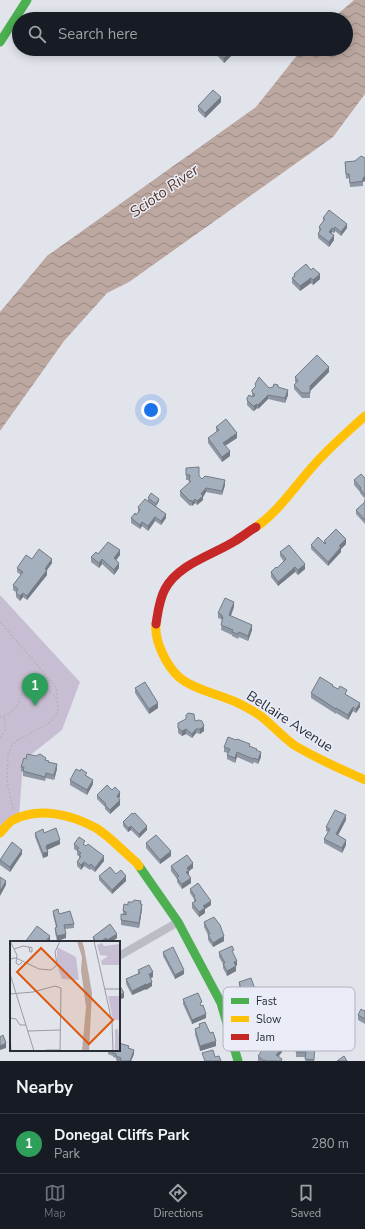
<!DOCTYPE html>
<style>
:root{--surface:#171b24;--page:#242831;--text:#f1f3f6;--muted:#9ea1a6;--line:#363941;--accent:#6a6e76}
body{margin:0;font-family:"Nunito Sans",sans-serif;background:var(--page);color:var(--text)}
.you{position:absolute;left:151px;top:410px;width:14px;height:14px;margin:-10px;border:3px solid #fff;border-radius:50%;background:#1a73e8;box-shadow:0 0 0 6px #1a73e833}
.badge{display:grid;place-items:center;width:26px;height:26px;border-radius:50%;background:var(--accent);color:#fff;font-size:13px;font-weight:700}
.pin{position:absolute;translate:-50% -33px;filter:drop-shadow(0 1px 2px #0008)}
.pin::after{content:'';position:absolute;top:21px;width:14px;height:12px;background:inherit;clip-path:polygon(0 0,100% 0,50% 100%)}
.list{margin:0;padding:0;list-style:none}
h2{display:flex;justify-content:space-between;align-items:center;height:52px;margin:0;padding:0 16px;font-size:17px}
h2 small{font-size:13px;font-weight:400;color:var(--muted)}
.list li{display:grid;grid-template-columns:26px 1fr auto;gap:12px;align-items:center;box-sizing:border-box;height:60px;padding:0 16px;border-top:1px solid var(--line)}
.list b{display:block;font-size:15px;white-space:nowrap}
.list p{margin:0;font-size:13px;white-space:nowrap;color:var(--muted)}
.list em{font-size:13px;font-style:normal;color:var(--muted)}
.icon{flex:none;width:22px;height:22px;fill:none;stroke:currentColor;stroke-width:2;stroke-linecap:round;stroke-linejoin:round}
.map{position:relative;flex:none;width:365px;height:1061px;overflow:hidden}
.search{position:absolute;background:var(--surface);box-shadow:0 2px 10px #0003;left:12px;right:12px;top:12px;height:44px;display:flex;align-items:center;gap:10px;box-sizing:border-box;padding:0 14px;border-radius:22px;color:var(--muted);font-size:15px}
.sheet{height:112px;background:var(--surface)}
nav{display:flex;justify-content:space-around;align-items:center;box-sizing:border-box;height:56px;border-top:1px solid var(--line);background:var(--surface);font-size:11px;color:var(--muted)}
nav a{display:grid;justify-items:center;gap:2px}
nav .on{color:var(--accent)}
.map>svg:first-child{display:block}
.park{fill:#c8bed3}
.water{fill:url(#water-waves)}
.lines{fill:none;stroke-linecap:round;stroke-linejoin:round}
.path{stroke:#b2b5bd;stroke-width:1.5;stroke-dasharray:2 2;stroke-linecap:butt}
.street{stroke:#babdc5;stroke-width:8}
.fast{stroke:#4caf50;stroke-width:9}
.slow{stroke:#ffc107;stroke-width:9}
.jam{stroke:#c62828;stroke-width:9}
.wall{fill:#8e97a3}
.shaded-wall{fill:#747b85}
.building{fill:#a5b0be;stroke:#747b85}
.labels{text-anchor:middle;stroke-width:3;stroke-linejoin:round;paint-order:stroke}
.street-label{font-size:14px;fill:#292e36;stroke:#eaecf8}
.water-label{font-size:15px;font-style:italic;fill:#543422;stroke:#eaecf8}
.inset-road{fill:none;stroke:#989ba3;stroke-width:1}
.view{fill:#de570e;fill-opacity:0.15;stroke:#de570e;stroke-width:2}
.inset-edge{fill:none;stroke:#292e36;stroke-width:2}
.key{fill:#eaecf8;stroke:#b0b3be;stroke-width:1}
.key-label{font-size:11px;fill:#292e36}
</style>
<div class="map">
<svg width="365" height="1061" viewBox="0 0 365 1061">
<defs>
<pattern id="water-waves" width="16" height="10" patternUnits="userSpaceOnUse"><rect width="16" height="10" fill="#bca8a0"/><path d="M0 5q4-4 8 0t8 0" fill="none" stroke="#998983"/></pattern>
</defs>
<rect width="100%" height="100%" fill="#e2e4ec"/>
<!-- park -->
<path class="park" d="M0 595 80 682 62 730 23 761 19 818 0 833Z"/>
<!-- water -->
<path class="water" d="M354 0H365V94L333 137 129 282 107 293 64 341 0 431V312L47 256 256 107 302 49H346V19H332Z"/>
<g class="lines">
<!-- path -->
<path class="path" d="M0 622 56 687 58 710 55 716 48 724 17 740 11 747 8 754 7 781 13 809
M0 717C8 715 16 709 19 702 21 698 21 694 24 690 34 676 50 689 57 699
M0 738 5 730 4 716"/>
<!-- street -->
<path class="street" d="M119 956 178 922"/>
<!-- fast -->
<path class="fast" d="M0 42 27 0
M139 866 178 922 221 1003 238 1061"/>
<!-- slow -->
<path class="slow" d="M256 527C279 511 295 486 314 465 330 447 347 432 365 416
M156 624C154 641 167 667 180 678 195 690 221 695 238 703 246 707 255 712 262 717 273 726 283 737 294 745 317 759 341 769 365 780
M0 833C4 829 8 823 13 820 39 806 72 815 96 828 108 835 125 853 136 862L139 866"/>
<!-- jam -->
<path class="jam" d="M156 624C158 612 159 600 165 589 178 564 213 555 235 541 242 537 249 531 256 527"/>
</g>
<!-- wall -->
<path class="wall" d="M242 49 235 56 233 54 224 63 216 54V50Z
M221 102 205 118 198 111V106Z
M365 158V181L363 182V186L350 187 349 178 346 179 345 162 355 161Z
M323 218 347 228 341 236 335 231 334 233 332 232 331 234 334 240 329 247 318 238V234L319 232V227L323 222Z
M294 274 320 279 313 285 311 283 300 291 292 283V278L294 276Z
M329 372 310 391V398H302L294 389V385L296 383 295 382V377Z
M255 384 269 388 278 387 288 395 285 403 268 399 258 409 257 408 254 411H253L247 405V398L252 396V390L255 387Z
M216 427 237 438 225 446 230 456 222 462 208 443V438L217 432 216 431Z
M186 468 199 476 202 479 225 485 222 495 206 492 203 497V500L197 505 195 503 192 506 191 505 190 506 180 496V491L189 483V480H186Z
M365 478V524L356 514V510L364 503V500L365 499 360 493V492L354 485V480Z
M148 498 159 501 156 506 166 518 161 525 155 521 148 531 142 526 140 529 131 523V518L136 515 138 512V507L148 500Z
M324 541 346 544 341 549V552L328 566 311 549V545L324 544Z
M280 552 305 569 298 575 295 572 278 586 271 577V572L277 568 284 562 280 556Z
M98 554 120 555 116 560 119 568 114 575 102 564 99 568 91 562V557Z
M32 559 52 563 47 570V575L27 600 23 597 20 601 16 597V592L13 590V585L21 575 17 572V568Z
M234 607 231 616 252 630 248 641 239 637 238 639 232 636V635L221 630 222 621 221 619 218 618V613Z
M333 686 347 695 360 707 356 713 353 711 348 720 336 713V714L311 698V693Z
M135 688 158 708 149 714 135 693Z
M195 721 204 731 200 734 196 733 192 738 186 734 182 736 178 733V728Z
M250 746 257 751 261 757 258 764 254 762 253 764 237 757 235 763 227 759V755L228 753 224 752V747Z
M26 759 46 760 49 762 57 769 54 780 46 778 45 781 23 776V772L21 771V767Z
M87 776 93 784 87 795 70 785V780Z
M112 790 120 797 119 798 120 805 110 814 105 809V807L97 799V795Z
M346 820 338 835 346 845 342 853 324 843V839L328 832 326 831V827Z
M123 822 147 830 139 838 131 830 128 832 123 826Z
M35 833H44L60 844 47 850 48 856 43 858 35 837Z
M146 843 171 856 160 864 146 848Z
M74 844 85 845 104 861 95 872 91 869 90 870 84 866 81 870 77 866V862L79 859V856L77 855V851L74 849Z
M22 854 10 872 0 865V860Z
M171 866 193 868 189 871V875L191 883 182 889 177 882V879L171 871Z
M116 874 126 881 112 894 99 880V876Z
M190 889 211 905 205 909V913L199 917 192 908V903L194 902V899L190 893Z
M141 904 142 909 139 928 121 925V920L123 915V911L128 905Z
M53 911 59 914 74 924V928L65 929 66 938 57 941 55 932V928L56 927 53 915Z
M204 922 224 941 213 947 208 940V935L204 927Z
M93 937 117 938 111 942H93Z
M163 952 184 974 175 979 163 956Z
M219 952 234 955 237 965 236 966V971L227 976 223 968V964L219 957Z
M138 970 153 977 150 978 152 986 146 990V989L132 995 126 984V979L138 974Z
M239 982 258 1001 246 1006 245 1003H244L239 987Z
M183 999 206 1018 192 1024 183 1004Z
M365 1010V1024L358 1020V1015Z
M262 1012 269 1020 265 1022 268 1034 255 1038 252 1026 251 1027 248 1020V1015Z
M199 1024 216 1046 200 1051 195 1034V1029L199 1027Z
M296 1039 315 1040 314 1061H305L306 1057H296Z
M129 1048 134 1054 131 1061H117L116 1060V1058L113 1057V1056L108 1054V1050H119Z
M271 1051 282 1052 279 1056 282 1061H258V1056Z"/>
<!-- shaded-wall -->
<path class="shaded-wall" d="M237 49H242L235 56V51Z
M233 50V54L224 63V58Z
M221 97V102L205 118V113Z
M365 176V181L363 182V178Z
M347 224V228L341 236V232Z
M335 227V231L334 233V229Z
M332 228V232L329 237V232Z
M334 235V240L329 247V242Z
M320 274V279L313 285V280Z
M311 278V283L300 291V286Z
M329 367V372L310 391V386Z
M288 390V395L285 403V398Z
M268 395V399L258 409V405Z
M257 404V408L254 411V406Z
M237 433V438L223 447V443Z
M230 451V456L222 462V457Z
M225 480V485L222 495V491Z
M206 488V492L203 497V500L197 505V501L201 494Z
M159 499V501L156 506V504Z
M195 499V503L192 506V502Z
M166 514V518L161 525V521Z
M155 517V521L148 531V526Z
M142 522V526L140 529V525Z
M346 539V544L341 549V552L328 566V562L339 546Z
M120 550V555L114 563V558Z
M52 559V563L47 570V575L27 600V596Z
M102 559V564L99 568V563Z
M119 563V568L114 575V570Z
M305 564V569L298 575V570Z
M295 567V572L278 586V582Z
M23 593V597L20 601V596Z
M234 602V607L229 619V615Z
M252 625V630L248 641V636Z
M158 703V708L149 714V709Z
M360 703V707L356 713V709Z
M353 707V711L348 720V715Z
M204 726V731L200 734V729Z
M186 729V734L182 736V731Z
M196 729V733L192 738V734Z
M237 752V757L235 763V758Z
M261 752V757L258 764V760Z
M57 764V769L54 780V775Z
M93 780V784L87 795V790Z
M120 792V797L117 800V796Z
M120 800V805L110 814V810Z
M346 815V820L336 839V834Z
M131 826V830L128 832V828Z
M147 826V830L139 838V834Z
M60 840V844L47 850 46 847 47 845Z
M346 840V845L342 853V848Z
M22 850V854L10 872V867Z
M171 851V856L160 864V860Z
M48 852V856L43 858V853Z
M104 856V861L95 872V868Z
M84 862V866L81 870V865Z
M193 863V868L189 871V875L186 877 187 868Z
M126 876V881L112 894V890Z
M191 878V883L182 889V884Z
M6 881V885L0 896V891Z
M211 901V905L205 909V913L199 917V912L203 906Z
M142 904V909L139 928V923Z
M66 934V938L57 941V936Z
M117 934V938L111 942H107V940Z
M50 936V941L49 942H45Z
M224 936V941L213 947V943Z
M106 938V942H100Z
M237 961V965L234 967V962Z
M236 966V971L227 976V971Z
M184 970V974L175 979V975Z
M153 972V977L149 979V974Z
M152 982V986L146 990V985Z
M146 984V989L132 995V991Z
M124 993V998L121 999V1003L119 1004V995Z
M258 997V1001L246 1006V1002Z
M206 1014V1018L192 1024V1020Z
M269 1016V1020L264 1022V1018Z
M251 1022H252V1026L251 1027Z
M268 1029V1034L255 1038V1033Z
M216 1041V1046L200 1051V1046Z
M6 1043V1048L0 1050V1046Z
M282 1048V1052L276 1059V1055Z
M134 1050V1054L131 1061H130Z"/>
<!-- building -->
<path class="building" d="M216 49H237L235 51 233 50 224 58 216 50Z
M213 90 221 97 205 113 198 106Z
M361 156 365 158V176L363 178V181L350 183 349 174H346L345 162 355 161Z
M329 210 347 224 341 232 335 227 334 229 332 228 329 232 334 235 329 242 318 234 321 229 319 227 325 219 323 218Z
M306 264 311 270 313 268 320 274 313 280 311 278 300 286 292 278 295 276 294 274Z
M317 355 329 367 310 386V393H302L294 385 298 381 295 377Z
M259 377 269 388 273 387 274 384 278 385V387L288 390 285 398 268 395 258 405 257 404 254 406H253L247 400V398L249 395 253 397 255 395 252 392V390L256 386 255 384Z
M226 419 237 433 223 443 230 451 222 457 208 438 219 430 216 427Z
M199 467V476L202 479 205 476 225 480 222 491 206 488 201 494 203 496 197 501 195 499 192 502 191 500 190 501 180 491 191 481H189L190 475H186V468Z
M361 474 365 478V495L360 489 361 488 354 480Z
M151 493 159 499 156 504 148 498Z
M145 499 166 514 161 521 155 517 148 526 142 522 140 525 131 518 135 513 136 515 140 510 138 507Z
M365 502V520L356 510Z
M336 529 346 539 339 546 341 547 328 562 311 545 318 537 325 544 326 543 324 541Z
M108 542 120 550 114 558 119 563 114 570 102 559 99 563 91 557 96 552 98 554Z
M289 545 305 564 298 570 295 567 278 582 271 572 276 567 277 568 286 559 280 552Z
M39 549 52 559 45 569 47 570 27 596 23 593 20 596 16 593 18 589 13 585 23 572 17 568 26 555 32 559Z
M225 598 234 602 229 615 252 625 248 636 239 632 238 634 232 632 233 630 221 625 223 617H221L222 615 218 613Z
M320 677 333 685 332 686 338 689 340 686 347 690 345 694 360 703 356 709 353 707 348 715 336 708V709L311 693Z
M145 682 158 703 149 709 135 688Z
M188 713 194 714 195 721 199 720 202 721 204 726 200 729H196L192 734 186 729 182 731 178 728V723L186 719V715Z
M228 737 236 740 237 739 250 744 249 746 257 749 256 750 261 752 258 760 254 758 253 759 237 752 235 758 227 755 230 749 224 747Z
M27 754 36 756 40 754 46 758 45 760 49 761 48 762 57 764 54 775 46 773 45 777 23 771 24 767H21L24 758 26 759Z
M76 769 80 771 81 769 87 773 85 775 93 780 87 790 70 780Z
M107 785 112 790 115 787 120 792 117 796 120 800 110 810 105 805 106 804 97 795Z
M335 810 346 815 336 834 346 840 342 848 324 839 330 829 326 827Z
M132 813 133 814 135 813 147 826 139 834 131 826 128 828 123 822Z
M56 828 60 840 47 845 46 847 48 852 43 853 35 833 43 829 44 833Z
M156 835 171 851 160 860 146 843Z
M79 837 85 841 83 844 86 846 88 844 104 856 95 868 91 864 90 866 84 862 81 865 77 862 81 856 79 855 81 853 77 850 79 848 74 844Z
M12 842 22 850 10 867 0 860Z
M187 855 193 863 187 868 189 871 186 872 191 878 182 884 177 878 179 876 171 866Z
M110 867 116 874 121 870 126 876 112 890 99 876Z
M0 877 6 881 0 891Z
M198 883 211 901 203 906 205 908 199 912 192 903 196 901 194 897 195 896 190 889Z
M134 900 141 901 140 904H142L139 923 121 920V914L126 915V912L123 911 124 904 128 905V902H133Z
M58 909 59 914 70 911 74 924 64 925 66 934 57 936 55 928 57 927 53 911Z
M214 917 220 925 224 936 213 943 208 935 210 934 204 922Z
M110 924 117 934 107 940 106 938 100 942H96L93 937Z
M37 926 50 936 45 942 43 941 42 942H25Z
M232 946 234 950 232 951 237 961 234 962 236 966 227 971 223 964 225 963 219 952Z
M173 947 184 970 175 975 163 952Z
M149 965 153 972 149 974 152 982 146 985V984L132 991 126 979 140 973 138 970Z
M251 978 258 997 246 1002 245 998H244L239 982Z
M119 986H120L124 993 119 995 121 998 119 999Z
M198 993 202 1002 200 1003 201 1006 203 1005 206 1014 192 1020 183 999Z
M361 1009 364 1011 365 1010V1019L358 1015Z
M205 1022 210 1033 213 1032 216 1041 200 1046 195 1029 200 1027 199 1024Z
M3 1035 6 1043 0 1046V1037Z
M296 1039 315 1040 314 1060 305 1059 306 1052H296Z
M119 1043 129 1046 128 1048 134 1050 130 1061H120L121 1058 116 1056V1054L113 1053V1051L110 1050H119Z
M277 1044 282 1048 276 1055 282 1059 281 1061H266L264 1060V1061L258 1056 265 1046 271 1051Z
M213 1050 215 1057 219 1056 221 1061H205L202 1053Z
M344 1056 347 1061H337Z"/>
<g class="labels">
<!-- street labels -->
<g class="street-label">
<text transform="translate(290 721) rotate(33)" y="5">Bellaire Avenue</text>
</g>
<!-- water labels -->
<g class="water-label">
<text transform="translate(164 191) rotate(-35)" y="5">Scioto River</text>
</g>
</g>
<!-- overview -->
<g transform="translate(10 941)">
<rect width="110" height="110" fill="#e2e4ec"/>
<path d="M92 2 94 5 110 3V24H92L91 20 98 15 90 14 87 4ZM108 87 110 109 105 110V89Z" fill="#c8bed3"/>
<path d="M47 6 66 16 69 39 52 38 47 24ZM98 55H110V79H103Z" fill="#c8bed3"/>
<path d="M67 0H72L74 6 82 52 79 110H72L76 66 71 29 72 16Z" fill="#bca8a0"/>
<path class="inset-road" d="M0 0 7 14 6 22 9 24 12 21M84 0 102 81 103 110M19 6 22 7V11H20ZM4 8 13 5 19 6M0 18 6 17 29 28 41 29 47 24 45 11 50 0M0 33 24 110M95 48H110M0 53 23 51 45 45 51 47 50 110M0 77 6 78 10 84H16M18 90 50 89M0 93 1 110M36 109H50"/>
<path class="view" d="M31 7 103 79 79 103 7 31Z"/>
<rect width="110" height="110" class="inset-edge"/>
</g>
<!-- legend -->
<rect x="223" y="987" width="132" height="64" rx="6" class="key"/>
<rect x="231" y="998" width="18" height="6" fill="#4caf50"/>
<rect x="231" y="1016" width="18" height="6" fill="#ffc107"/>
<rect x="231" y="1034" width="18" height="6" fill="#c62828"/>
<g class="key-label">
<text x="256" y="1005">Fast</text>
<text x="256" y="1023">Slow</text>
<text x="256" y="1041">Jam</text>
</g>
</svg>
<div class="you"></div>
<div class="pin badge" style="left:35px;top:706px;background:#2e9e5b">1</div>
<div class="search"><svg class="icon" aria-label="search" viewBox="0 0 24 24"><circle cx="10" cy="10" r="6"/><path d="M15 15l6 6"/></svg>Search here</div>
</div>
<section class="sheet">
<h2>Nearby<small></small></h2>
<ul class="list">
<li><span class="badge" style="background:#2e9e5b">1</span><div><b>Donegal Cliffs Park</b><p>Park</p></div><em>280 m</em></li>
</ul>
</section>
<nav>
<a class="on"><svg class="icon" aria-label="map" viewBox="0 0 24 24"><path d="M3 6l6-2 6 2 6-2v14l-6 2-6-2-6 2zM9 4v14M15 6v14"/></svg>Map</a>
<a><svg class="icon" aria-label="directions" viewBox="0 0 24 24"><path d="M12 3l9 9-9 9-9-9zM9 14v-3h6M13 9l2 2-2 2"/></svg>Directions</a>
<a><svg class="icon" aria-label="saved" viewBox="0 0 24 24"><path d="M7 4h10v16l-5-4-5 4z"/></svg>Saved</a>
</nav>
